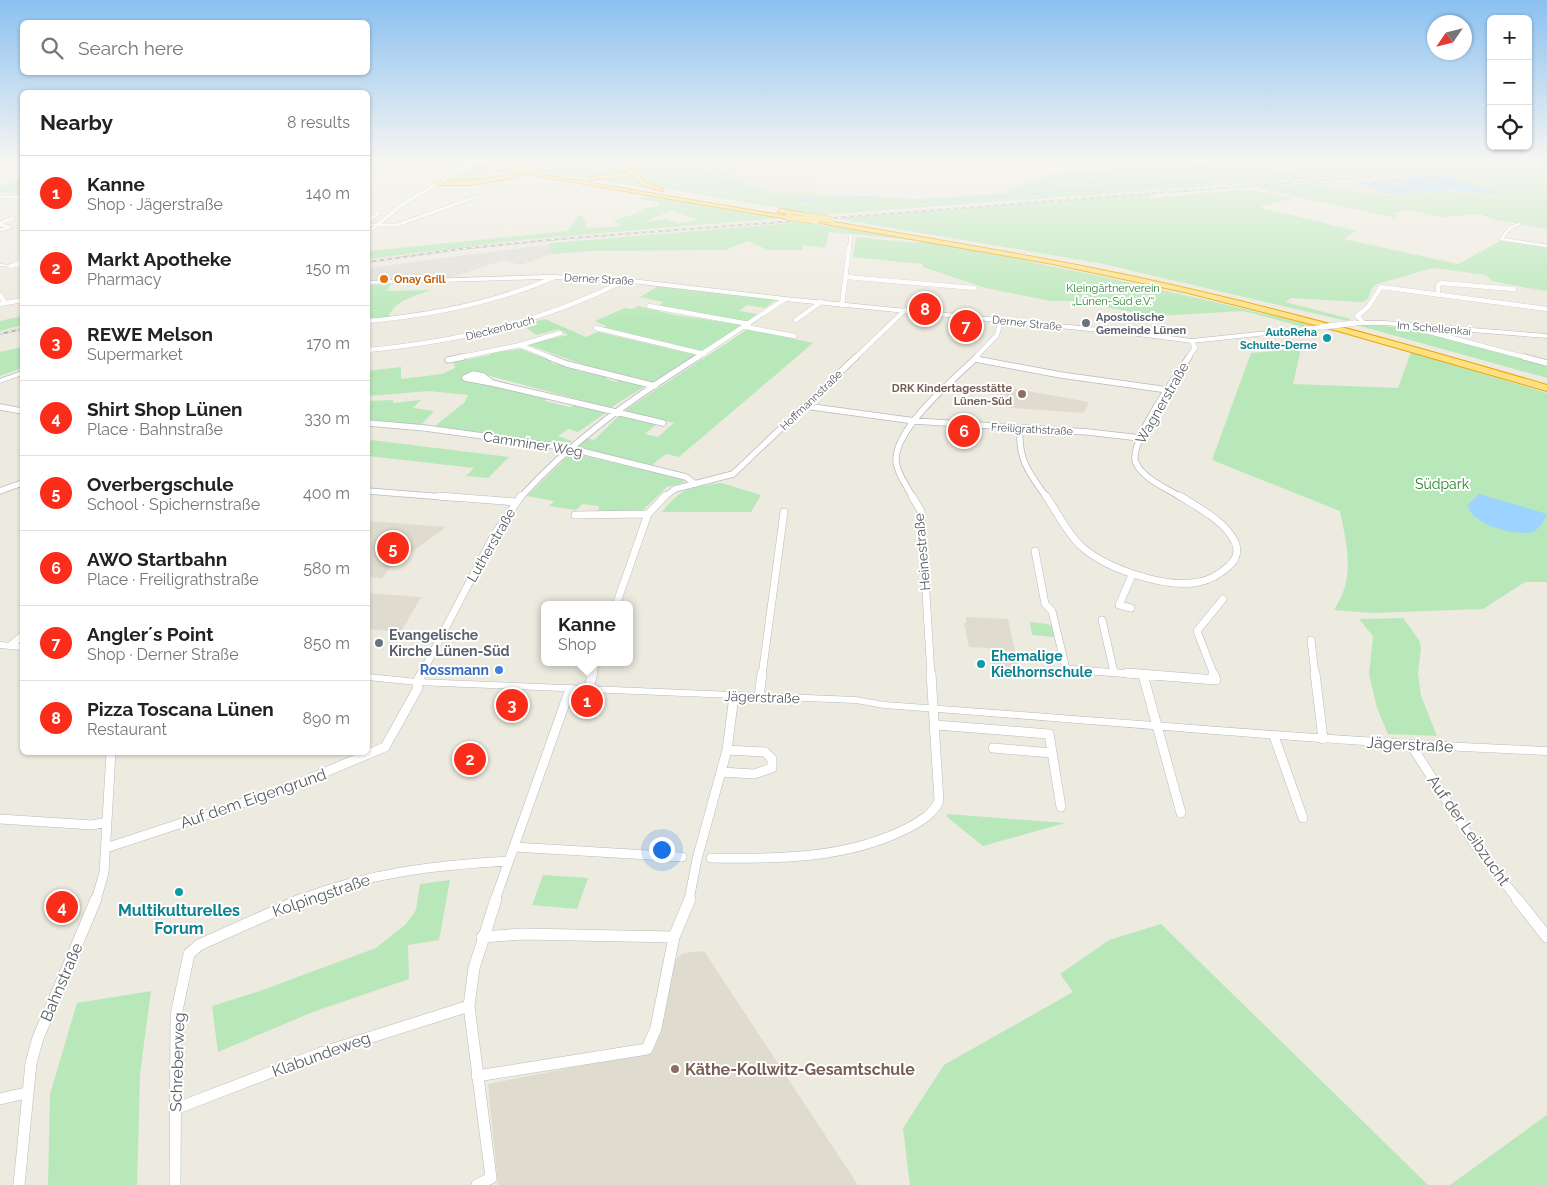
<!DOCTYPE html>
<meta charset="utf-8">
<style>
:root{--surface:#fff;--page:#f6f6f6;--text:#222;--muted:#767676;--line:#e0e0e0;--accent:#f92d19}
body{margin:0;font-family:Raleway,sans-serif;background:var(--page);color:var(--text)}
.controls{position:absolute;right:15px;top:15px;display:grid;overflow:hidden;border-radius:8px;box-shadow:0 1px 4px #0004}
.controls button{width:45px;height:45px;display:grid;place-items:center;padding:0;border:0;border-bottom:1px solid var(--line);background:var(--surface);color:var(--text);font:25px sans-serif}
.compass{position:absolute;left:1427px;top:15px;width:45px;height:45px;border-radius:50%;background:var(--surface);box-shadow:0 1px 4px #0004;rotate:235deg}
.you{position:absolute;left:661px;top:849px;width:18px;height:18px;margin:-12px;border:4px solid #fff;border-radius:50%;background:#1a73e8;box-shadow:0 0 0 8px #1a73e833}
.badge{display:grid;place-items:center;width:32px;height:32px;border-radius:50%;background:var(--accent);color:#fff;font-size:16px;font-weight:700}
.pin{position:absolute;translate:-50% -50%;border:2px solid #fff;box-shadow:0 1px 5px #0006}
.popup{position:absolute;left:541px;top:601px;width:92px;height:65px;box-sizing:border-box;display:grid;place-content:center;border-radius:8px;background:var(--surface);filter:drop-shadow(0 1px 4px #0005);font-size:16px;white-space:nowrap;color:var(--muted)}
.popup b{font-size:19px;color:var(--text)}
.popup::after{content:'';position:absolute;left:50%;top:100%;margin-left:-10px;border:10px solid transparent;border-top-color:var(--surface)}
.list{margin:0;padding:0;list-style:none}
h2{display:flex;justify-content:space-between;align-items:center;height:65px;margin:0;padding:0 20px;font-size:21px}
h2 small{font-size:16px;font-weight:400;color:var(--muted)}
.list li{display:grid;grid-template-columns:32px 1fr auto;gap:15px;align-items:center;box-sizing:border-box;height:75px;padding:0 20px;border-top:1px solid var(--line)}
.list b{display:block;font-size:19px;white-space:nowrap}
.list p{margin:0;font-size:16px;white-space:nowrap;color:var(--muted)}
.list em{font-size:16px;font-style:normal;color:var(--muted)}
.icon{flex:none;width:28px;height:28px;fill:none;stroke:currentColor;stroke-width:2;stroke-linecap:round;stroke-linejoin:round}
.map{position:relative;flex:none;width:1547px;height:1185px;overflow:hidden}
.search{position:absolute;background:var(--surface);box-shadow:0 1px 4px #0004;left:20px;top:20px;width:350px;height:55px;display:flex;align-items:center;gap:12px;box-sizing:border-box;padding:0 18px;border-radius:8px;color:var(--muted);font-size:19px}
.panel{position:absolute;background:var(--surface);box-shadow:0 1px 4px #0004;left:20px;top:90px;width:350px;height:665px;border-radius:8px}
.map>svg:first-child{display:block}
.industrial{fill:#e0ddd7}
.education{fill:#dfdccf}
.green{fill:#b8e8b9;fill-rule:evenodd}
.water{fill:#9dd3ff}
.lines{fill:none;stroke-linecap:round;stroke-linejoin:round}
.stream{stroke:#9dd3ff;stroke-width:1}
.minor-far5-casing{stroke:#b7bac0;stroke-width:4}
.minor-far4-casing{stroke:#b7bac0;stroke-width:5}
.minor-far3-casing{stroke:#b7bac0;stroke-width:7}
.minor-far2-casing{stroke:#b7bac0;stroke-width:8}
.minor-far1-casing{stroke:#b7bac0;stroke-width:10}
.minor-casing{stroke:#b7bac0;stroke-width:12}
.tertiary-casing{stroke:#b7bac0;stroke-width:1}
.secondary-casing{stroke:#b8bcc3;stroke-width:1}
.motorway-casing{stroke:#eca500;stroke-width:2}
.minor-far5{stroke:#fff;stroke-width:3}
.minor-far4{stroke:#fff;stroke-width:4.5}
.minor-far3{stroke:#fff;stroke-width:5.5}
.minor-far2{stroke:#fff;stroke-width:7}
.minor-far1{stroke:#fff;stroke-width:9}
.minor{stroke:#fff;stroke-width:11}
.tertiary{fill:#fff;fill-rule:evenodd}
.secondary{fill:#fff;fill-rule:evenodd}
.motorway{fill:#ffe184;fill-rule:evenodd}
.rail-casing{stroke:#b3b4b5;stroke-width:2}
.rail{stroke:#fff;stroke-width:1;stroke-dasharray:4;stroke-linecap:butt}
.tertiary-bridge-casing{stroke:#b7bac0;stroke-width:6;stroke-linecap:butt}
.secondary-bridge-casing{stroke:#b8bcc3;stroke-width:5.5;stroke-linecap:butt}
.motorway-bridge-casing{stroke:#eca500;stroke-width:7;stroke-linecap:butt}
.tertiary-bridge{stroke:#fff;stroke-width:5.5}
.secondary-bridge{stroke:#fff;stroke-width:5}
.motorway-bridge{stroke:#ffe184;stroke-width:6}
.food-dot{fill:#e8710a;stroke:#fff;stroke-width:2}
.worship-dot{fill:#6b7280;stroke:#fff;stroke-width:2}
.culture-dot{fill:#0f9aa8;stroke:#fff;stroke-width:2}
.education-dot{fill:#8d6e63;stroke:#fff;stroke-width:2}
.shop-dot{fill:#3f7fe0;stroke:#fff;stroke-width:2}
.labels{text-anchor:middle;stroke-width:4;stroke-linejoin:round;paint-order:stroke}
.far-food-label{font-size:11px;font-weight:bold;fill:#c56008;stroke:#fff;text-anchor:start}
.far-street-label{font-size:11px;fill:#585c62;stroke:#fff}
.far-park-label{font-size:11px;fill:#2d8531;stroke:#fff}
.far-worship-label{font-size:11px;font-weight:bold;fill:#5b616d;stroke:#fff;text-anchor:start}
.far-culture-label{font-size:11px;font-weight:bold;fill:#0d838f;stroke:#fff;text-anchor:end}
.far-education-label{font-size:11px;font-weight:bold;fill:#785e54;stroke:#fff;text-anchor:end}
.street-label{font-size:14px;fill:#585c62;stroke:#fff}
.park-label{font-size:14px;fill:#2d8531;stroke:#fff}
.worship-label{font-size:14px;font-weight:bold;fill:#5b616d;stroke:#fff;text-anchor:start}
.culture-label{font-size:14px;font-weight:bold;fill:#0d838f;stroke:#fff;text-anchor:start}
.shop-label{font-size:14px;font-weight:bold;fill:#366cbe;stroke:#fff;text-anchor:end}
.near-street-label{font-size:16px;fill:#585c62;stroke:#fff}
.near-culture-label{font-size:16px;font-weight:bold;fill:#0d838f;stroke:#fff}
.near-education-label{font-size:16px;font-weight:bold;fill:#785e54;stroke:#fff;text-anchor:start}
</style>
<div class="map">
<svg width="1547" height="1185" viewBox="0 0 1547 1185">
<rect width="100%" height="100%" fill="#edeadf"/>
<!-- industrial -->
<path class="industrial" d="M698 161H817V194H783L758 188Z
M1444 173 1506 196 1448 191 1383 195 1311 184Z
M551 244 552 254 520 265 505 260 448 278 368 280V268Z"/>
<!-- education -->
<path class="education" d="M1004 387 1089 402 1084 413 1011 408 991 404Z
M368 521 446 527 390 568 382 578 368 577Z
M368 593 421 597 401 632 368 629Z
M966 617 1008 619 1020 673 993 671 989 648 969 647 964 623H966Z
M704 951 858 1185H498L488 1084 647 1053 667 967 683 953Z"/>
<!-- green -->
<path class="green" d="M483 161H638C633 166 629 171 622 173 592 185 517 166 483 161Z
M650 161H698L758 188 783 194 857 195 914 199 1006 193 1011 185 1026 183 1044 176 1073 171 1251 161H1547L819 215 662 188 648 183 641 177 642 169Z
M1547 164V229L1491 219 1481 214 1443 217 1409 210 1394 213 1396 218 1251 187 1341 181 1313 185 1383 195 1448 191 1504 196 1444 173Z
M471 166 489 170 491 174 478 180H449Z
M634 172 638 181 655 189 592 179 616 178Z
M22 177V196H11L17 193 0 192V185Z
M1236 190H1254L1294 198 1259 207 1356 231 1344 239 1458 264 1502 240 1547 246V291L1527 287 1547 292 1492 281 1486 275 1433 268 1377 284 1372 288 1368 299 1362 302 1291 298 1285 302 1351 319 1347 321 1099 263 839 219 1157 193 1150 198Z
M650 196 781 218 531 239 368 259V251L567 231 579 215 584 217 587 228 615 227 621 225 613 221 635 214 643 209 658 206V202L638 199ZM671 211 699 220 679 223 666 219 643 222Z
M803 222 913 240 829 232 825 248 802 245V250H768L748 241 725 250 588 251 552 254 550 243Z
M856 237 915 243 919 241C1052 264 1182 293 1313 326L1304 327 1243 311 1155 316 1071 301H1051L985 288 923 267 922 264 853 257Z
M391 283 387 291 430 290C413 298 395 299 388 318L368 320V286Z
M660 285 777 299 765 308 747 305 739 311 757 314 746 323 658 307 663 302 640 297Z
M638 306 675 315 743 325 701 351 604 328 606 326 595 321 625 308 633 309Z
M22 316V325L0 331V321Z
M545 319 586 337 598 332 697 355 651 383 593 368 526 344 568 335 559 329 537 335 522 325Z
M1371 325 1407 328 1547 364V378L1360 326Z
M748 329 813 343 679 457 666 454 652 465 575 447 586 438 594 440 621 414 657 424 645 434 658 437 674 423 624 411Z
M22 347V368L0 376V352Z
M521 349 552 361 551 363 578 369 577 371 607 376 606 379 616 382 621 379 647 385 610 408 475 372 461 377 466 382 491 384 548 398 544 401 570 407 575 405 606 413 578 432 568 429 558 436 572 441 565 446 435 426 465 402 468 395 429 391 368 396V371L401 367V379L442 374 455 368 454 362 490 355V353Z
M1301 349 1293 384 1398 388 1411 352 1547 393V582H1525L1483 609 1371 613 1334 610C1356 577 1347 547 1340 511L1212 460 1251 353Z
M393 400V403L421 400 413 408 434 411 421 425 368 421V401Z
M371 440 509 457 488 478 466 476 474 468 368 456V444Z
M571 453 682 479 685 482 667 487 642 511 598 513 599 506 582 504 576 510 549 506 554 501 527 496Z
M721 483 761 495 751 512H662C682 487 690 488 721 483Z
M1403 618 1419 640 1421 648 1418 673 1421 696 1437 736 1388 734 1377 708 1369 674 1373 636 1359 619Z
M1030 622 1048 624 1053 627 1054 637 1032 635Z
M947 814 1065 823 983 846 947 817Z
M543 875 588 878 577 909 532 905Z
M450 880 439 940 408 945 409 979 313 1012 218 1052 212 1006 260 991 376 948 406 924 416 910 420 884Z
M1161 924 1428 1185H910L903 1128 944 1065 1073 992 1060 974 1109 940Z
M151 991 140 1074 137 1185H48L50 1094 77 1003Z
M1547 1115V1185H1450Z"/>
<!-- water -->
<path class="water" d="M1444 175 1503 195 1459 191 1416 177Z
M1414 177 1445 188 1448 191 1424 192 1388 180Z
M1385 180 1415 191 1419 193 1387 194 1358 183Z
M1479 494 1547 514C1543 522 1540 529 1532 532 1517 537 1469 524 1468 505Z"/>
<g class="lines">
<!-- stream -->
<path class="stream" d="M667 161 665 168 670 174
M682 161C703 176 764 197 790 200 812 202 836 198 859 198 879 198 900 201 920 202L1318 173 1330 175
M1329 172 1406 167 1427 161
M1088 189 1105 171"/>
<!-- minor-far5 casing -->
<g class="minor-far5-casing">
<path id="minor-far5" d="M0 174 22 166
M0 197H22
M368 221 379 213
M0 223 13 218
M1519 224 1510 228 1501 239 1547 246
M0 225 10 227 0 230
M368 225H397L476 197
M849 248 851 235"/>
</g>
<!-- minor-far4 casing -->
<g class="minor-far4-casing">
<path id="minor-far4" d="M11 266 22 262
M846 277 974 288
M0 295 5 303
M1438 295V285L1441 283 1514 289
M0 304 22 300
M842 305 849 247
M649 306 749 324
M796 320 821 302
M368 321C433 315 495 303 555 277
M1364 323 1357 316 1368 307 1381 287 1547 309
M1407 326 1528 358
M746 327 794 336
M596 328 704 354
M520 345 552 358
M368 350C461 341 542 322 626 280
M457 358 520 345 560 333
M696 358 785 299
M855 358 905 310
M975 358 997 335 1001 320
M1188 358 1195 348 1192 341"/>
</g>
<!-- minor-far3 casing -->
<g class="minor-far3-casing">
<path id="minor-far3" d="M549 357 567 364 655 386
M1524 357 1547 363
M975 359 1061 375 1168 390
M448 360 463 357
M473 374 483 376 492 383 465 378Z
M492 383 663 423
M805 406 915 421 1088 432 1140 438
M0 407 22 411
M368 423 425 428 569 448 686 477 695 484
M1020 428C1018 460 1029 473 1047 498
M0 491 22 483
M368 491 456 498
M520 498C572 440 633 398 698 357
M663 498 675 489 733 474 856 357
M913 498C907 486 896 472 896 459 897 426 954 379 977 357
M1182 498C1167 488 1144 480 1136 463 1127 444 1177 375 1189 357"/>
</g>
<!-- minor-far2 casing -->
<g class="minor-far2-casing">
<path id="minor-far2" d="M439 496 516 502
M912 496 921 511 931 675
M1046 496C1057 512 1067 533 1081 546 1106 569 1166 589 1199 582 1211 580 1220 574 1229 566 1236 560 1239 551 1235 542 1225 521 1199 508 1180 496
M575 515 648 514
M1035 551 1045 604 1052 611 1066 669 1144 675
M616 605 648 514 665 496
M1131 608 1119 605 1132 575
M1102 620 1114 672
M1311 640 1315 675
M10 646 22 636
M421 675 494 535 521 496
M592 675 596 662
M762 675 784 512
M1214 675 1197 631 1223 599"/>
</g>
<!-- minor-far1 casing -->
<g class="minor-far1-casing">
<path id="minor-far1" d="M1127 673 1216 680 1213 673
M1315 673 1323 739
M1143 675 1181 813
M588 690 593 673
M759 697 762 673
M936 725 1049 734 1061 807
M1274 736 1303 818
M1411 745 1475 845 1518 900
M993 748 1052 753
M721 772 754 774 772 768V759L765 752 727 750
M0 819 92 825 107 822
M514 847 682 857
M106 848 285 789 385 747 418 688 417 682 422 673
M711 858C779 859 847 859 908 828 921 821 933 814 939 801L931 673
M96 900 104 873 111 752
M299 900C367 873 436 865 509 861
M495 900 570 689
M689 900 697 859 727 750 734 696"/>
</g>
<!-- minor casing -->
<g class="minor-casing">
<path id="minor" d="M1517 899 1547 937
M482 937 523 934 674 937
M477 1076 647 1049 656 1028 674 937 690 899
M0 1099 26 1093
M175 1109 321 1053 469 1006
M19 1185 31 1063 38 1038 96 899
M175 1185 176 1015 189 954 199 945 302 899
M477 1185 491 1178 469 1006 474 968 496 899"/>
</g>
<!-- tertiary casing -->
<g class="tertiary-casing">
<path id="tertiary" d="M0 264 22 266V268L0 266Z
M545 275 606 276 785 297 1130 331 1192 339 1322 325 1325 327 1322 329 1192 343 1130 335 785 301 606 280 545 279 368 284V281Z
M1384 321 1547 334V338L1384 325H1355L1352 323 1355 321Z
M0 642 22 644V650L0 648Z
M368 674 417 679 856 697 884 702C1105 717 1326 738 1547 747V755C1326 746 1105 724 884 708L856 703 417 685 368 680Z"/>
</g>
<!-- secondary casing -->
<g class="secondary-casing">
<path id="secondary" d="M464 166 468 167 405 205 368 234V231L401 203Z
M22 371V375L0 383V379Z"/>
</g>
<!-- motorway casing -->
<g class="motorway-casing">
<path id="motorway" d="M449 161H463L791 217 788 219Z
M644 161H650L640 172V176L646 183 663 189V191L642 185 634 176V172L628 176 590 180 587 178 626 172Z
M516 174 518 177 470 185H437L434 183 437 181H470Z
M780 209 804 213 807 215 804 217 778 212Z
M816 219C921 237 1027 254 1131 276 1272 306 1410 345 1547 385V391L1338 331 1184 292 1053 264 814 222Z"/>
</g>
<!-- minor-far5 -->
<use href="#minor-far5" class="minor-far5"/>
<!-- minor-far4 -->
<use href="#minor-far4" class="minor-far4"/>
<!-- minor-far3 -->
<use href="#minor-far3" class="minor-far3"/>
<!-- minor-far2 -->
<use href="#minor-far2" class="minor-far2"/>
<!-- minor-far1 -->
<use href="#minor-far1" class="minor-far1"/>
<!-- minor -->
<use href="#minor" class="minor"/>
<!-- tertiary -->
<use href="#tertiary" class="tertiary"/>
<!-- secondary -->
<use href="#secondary" class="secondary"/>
<!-- motorway -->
<use href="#motorway" class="motorway"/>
<!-- rail casing -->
<g class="rail-casing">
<path id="rail" d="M368 262 460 249 559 239 1547 163
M0 334 22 329"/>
</g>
<!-- rail -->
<use href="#rail" class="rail"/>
<!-- tertiary-bridge casing -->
<g class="tertiary-bridge-casing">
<path id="tertiary-bridge" d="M1322 327 1355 323"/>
</g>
<!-- secondary-bridge casing -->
<g class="secondary-bridge-casing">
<path id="secondary-bridge" d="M466 167 477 161"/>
</g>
<!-- motorway-bridge casing -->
<g class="motorway-bridge-casing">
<path id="motorway-bridge" d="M809 216 831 220
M788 217 816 221"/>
</g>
<!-- tertiary-bridge -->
<use href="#tertiary-bridge" class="tertiary-bridge"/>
<!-- secondary-bridge -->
<use href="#secondary-bridge" class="secondary-bridge"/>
<!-- motorway-bridge -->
<use href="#motorway-bridge" class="motorway-bridge"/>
</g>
<!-- sky -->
<linearGradient id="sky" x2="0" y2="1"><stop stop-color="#8ac0f1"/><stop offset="0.49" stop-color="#f7f6f1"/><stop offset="1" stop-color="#f7f6f1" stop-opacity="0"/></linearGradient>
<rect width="1547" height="327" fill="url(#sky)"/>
<!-- markers -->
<circle class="food-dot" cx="384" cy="279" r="5"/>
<g class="worship-dot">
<circle cx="1086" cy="323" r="5"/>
<circle cx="379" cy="643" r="5"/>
</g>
<g class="culture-dot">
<circle cx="1327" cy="338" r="5"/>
<circle cx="981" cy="664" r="5"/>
<circle cx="179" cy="892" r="5"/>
</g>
<g class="education-dot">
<circle cx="1022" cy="394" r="5"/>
<circle cx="675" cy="1069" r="5"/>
</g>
<circle class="shop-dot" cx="499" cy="670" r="5"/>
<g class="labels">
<!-- far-food labels -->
<g class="far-food-label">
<text x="394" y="283">Onay Grill</text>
</g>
<!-- far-street labels -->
<g class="far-street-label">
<text transform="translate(599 279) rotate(3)" y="4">Derner Straße</text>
<text transform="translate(1027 323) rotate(6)" y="4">Derner Straße</text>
<text transform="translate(500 328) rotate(-14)" y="4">Dieckenbruch</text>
<text transform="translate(1434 328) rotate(5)" y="4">Im Schellenkai</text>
<text transform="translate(811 400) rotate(-44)" y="4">Hoffmannstraße</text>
<text transform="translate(1032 429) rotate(3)" y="4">Freiligrathstraße</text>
</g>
<!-- far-park labels -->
<g class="far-park-label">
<text x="1113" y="292">Kleingärtnerverein<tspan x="1113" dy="13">„Lünen-Süd e.V.“</tspan></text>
</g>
<!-- far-worship labels -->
<g class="far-worship-label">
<text x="1096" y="321">Apostolische<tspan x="1096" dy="13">Gemeinde Lünen</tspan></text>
</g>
<!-- far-culture labels -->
<g class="far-culture-label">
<text x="1317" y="336">AutoReha<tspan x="1317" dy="13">Schulte-Derne</tspan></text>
</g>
<!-- far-education labels -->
<g class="far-education-label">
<text x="1012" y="392">DRK Kindertagesstätte<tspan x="1012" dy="13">Lünen-Süd</tspan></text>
</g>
<!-- street labels -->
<g class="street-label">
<text transform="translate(1162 403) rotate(-60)" y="5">Wagnerstraße</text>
<text transform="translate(533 444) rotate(9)" y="5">Camminer Weg</text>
<text transform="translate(491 545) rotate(-60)" y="5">Lutherstraße</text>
<text transform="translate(922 552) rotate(-95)" y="5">Heinestraße</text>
<text transform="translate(762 697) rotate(2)" y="5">Jägerstraße</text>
</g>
<!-- park labels -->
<g class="park-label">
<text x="1442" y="489">Südpark</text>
</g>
<!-- worship labels -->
<g class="worship-label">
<text x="389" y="640">Evangelische<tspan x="389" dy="16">Kirche Lünen-Süd</tspan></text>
</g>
<!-- culture labels -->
<g class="culture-label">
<text x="991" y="661">Ehemalige<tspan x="991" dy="16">Kielhornschule</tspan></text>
</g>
<!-- shop labels -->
<g class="shop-label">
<text x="489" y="675">Rossmann</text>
</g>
<!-- near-street labels -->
<g class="near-street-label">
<text transform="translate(1410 744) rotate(3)" y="6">Jägerstraße</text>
<text transform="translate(253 798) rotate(-19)" y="6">Auf dem Eigengrund</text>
<text transform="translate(1469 830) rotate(55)" y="6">Auf der Leibzucht</text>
<text transform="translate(321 895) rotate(-19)" y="6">Kolpingstraße</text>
<text transform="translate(61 982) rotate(-67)" y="6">Bahnstraße</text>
<text transform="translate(321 1054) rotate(-20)" y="6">Klabundeweg</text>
<text transform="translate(177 1062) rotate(-88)" y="6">Schreberweg</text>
</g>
<!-- near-culture labels -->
<g class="near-culture-label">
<text x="179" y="916">Multikulturelles<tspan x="179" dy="18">Forum</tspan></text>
</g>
<!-- near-education labels -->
<g class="near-education-label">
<text x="685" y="1075">Käthe-Kollwitz-Gesamtschule</text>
</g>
</g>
</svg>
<div class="controls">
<button>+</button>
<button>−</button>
<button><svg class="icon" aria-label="locate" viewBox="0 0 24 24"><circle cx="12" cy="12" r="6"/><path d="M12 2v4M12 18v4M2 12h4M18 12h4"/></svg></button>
</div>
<svg class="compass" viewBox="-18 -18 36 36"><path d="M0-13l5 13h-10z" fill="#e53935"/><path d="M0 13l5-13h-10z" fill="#767676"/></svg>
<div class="you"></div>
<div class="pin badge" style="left:587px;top:701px">1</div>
<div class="popup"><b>Kanne</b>Shop</div>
<div class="pin badge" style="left:470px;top:759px">2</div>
<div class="pin badge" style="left:512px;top:705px">3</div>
<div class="pin badge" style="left:62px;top:907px">4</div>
<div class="pin badge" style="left:393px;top:548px">5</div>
<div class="pin badge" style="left:964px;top:431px">6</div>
<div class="pin badge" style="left:966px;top:326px">7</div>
<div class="pin badge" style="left:925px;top:309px">8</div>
<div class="search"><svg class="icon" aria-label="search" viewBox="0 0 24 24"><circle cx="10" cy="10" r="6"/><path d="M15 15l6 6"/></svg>Search here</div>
<section class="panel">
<h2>Nearby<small>8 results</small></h2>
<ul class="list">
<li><span class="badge">1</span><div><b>Kanne</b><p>Shop · Jägerstraße</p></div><em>140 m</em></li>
<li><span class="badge">2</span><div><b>Markt Apotheke</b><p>Pharmacy</p></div><em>150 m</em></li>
<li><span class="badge">3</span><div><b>REWE Melson</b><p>Supermarket</p></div><em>170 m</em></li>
<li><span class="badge">4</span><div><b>Shirt Shop Lünen</b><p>Place · Bahnstraße</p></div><em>330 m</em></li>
<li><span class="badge">5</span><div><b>Overbergschule</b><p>School · Spichernstraße</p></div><em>400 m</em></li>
<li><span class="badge">6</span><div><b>AWO Startbahn</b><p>Place · Freiligrathstraße</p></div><em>580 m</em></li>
<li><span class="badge">7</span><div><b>Angler´s Point</b><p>Shop · Derner Straße</p></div><em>850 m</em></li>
<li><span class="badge">8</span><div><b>Pizza Toscana Lünen</b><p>Restaurant</p></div><em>890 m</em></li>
</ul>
</section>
</div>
